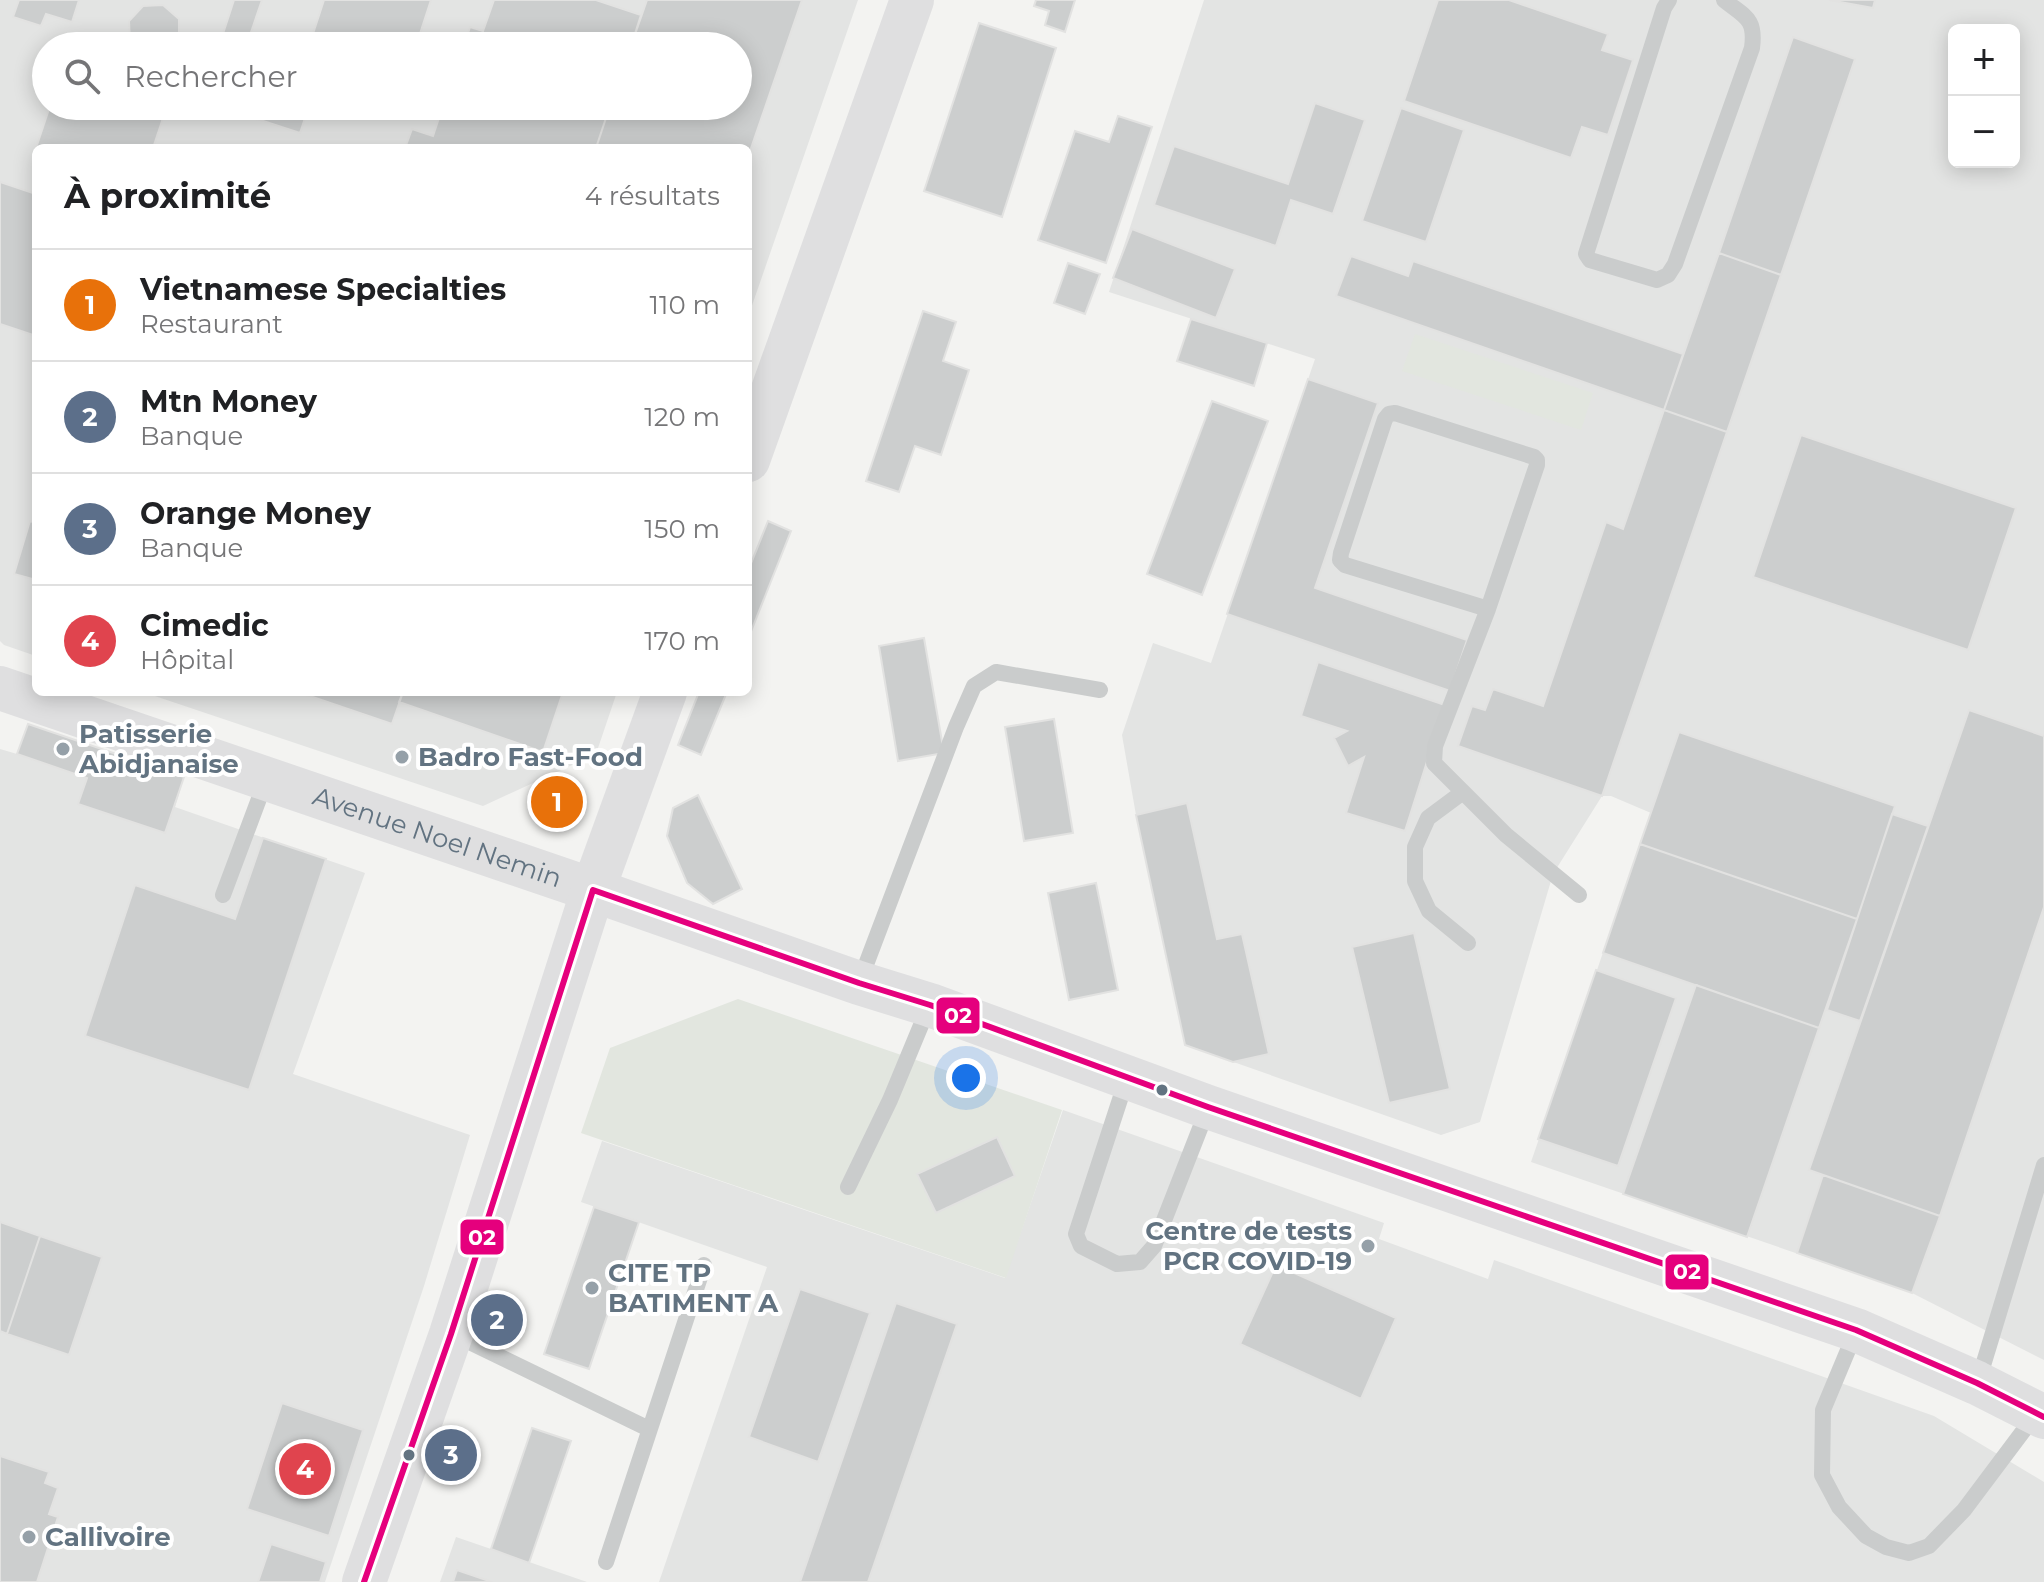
<!DOCTYPE html>
<html lang="fr">
<meta charset="utf-8">
<style>
:root{--surface:#fff;--page:#f6f6f6;--text:#202124;--muted:#757577;--line:#e0e0e0;--accent:#db2777}
body{margin:0;font-family:Montserrat,sans-serif;background:var(--page);color:var(--text)}
.controls{position:absolute;right:24px;top:24px;display:grid;overflow:hidden;border-radius:12px;box-shadow:0 4px 20px #0003}
.controls button{width:72px;height:72px;display:grid;place-items:center;padding:0;border:0;border-bottom:2px solid var(--line);background:var(--surface);color:var(--text);font:40px sans-serif}
.you{position:absolute;left:966px;top:1078px;width:28px;height:28px;margin:-20px;border:6px solid #fff;border-radius:50%;background:#1a73e8;box-shadow:0 0 0 12px #1a73e833}
.badge{display:grid;place-items:center;width:52px;height:52px;border-radius:50%;background:var(--accent);color:#fff;font-size:26px;font-weight:700}
.pin{position:absolute;translate:-50% -50%;border:4px solid #fff;box-shadow:0 2px 8px #0006}
.list{margin:0;padding:0;list-style:none}
h2{display:flex;justify-content:space-between;align-items:center;height:104px;margin:0;padding:0 32px;font-size:34px}
h2 small{font-size:26px;font-weight:400;color:var(--muted)}
.list li{display:grid;grid-template-columns:52px 1fr auto;gap:24px;align-items:center;box-sizing:border-box;height:112px;padding:0 32px;border-top:2px solid var(--line)}
.list b{display:block;font-size:30px;white-space:nowrap}
.list p{margin:0;font-size:26px;white-space:nowrap;color:var(--muted)}
.list em{font-size:26px;font-style:normal;color:var(--muted)}
.icon{flex:none;width:44px;height:44px;fill:none;stroke:currentColor;stroke-width:2;stroke-linecap:round;stroke-linejoin:round}
.map{position:relative;flex:none;width:2044px;height:1582px;overflow:hidden}
.search{position:absolute;background:var(--surface);box-shadow:0 4px 20px #0003;left:32px;top:32px;width:720px;height:88px;display:flex;align-items:center;gap:20px;box-sizing:border-box;padding:0 28px;border-radius:44px;color:var(--muted);font-size:30px}
.panel{position:absolute;background:var(--surface);box-shadow:0 4px 20px #0003;left:32px;top:144px;width:720px;height:552px;border-radius:12px}
.map>svg:first-child{display:block}
.built{fill:#e3e4e3;fill-rule:evenodd}
.green{fill:#e2e6df}
.building{fill:#cccece;stroke:#e2e2e1;stroke-width:2}
.lines{fill:none;stroke-linecap:round;stroke-linejoin:round}
.lane{stroke:#cacccc;stroke-width:16}
.secondary{stroke:#dfdfe0;stroke-width:44}
.bus-1-casing{stroke:#fff;stroke-width:12}
.bus-1{stroke:#e5007d;stroke-width:6}
.poi-dot{fill:#95a0a8;stroke:#fff;stroke-width:3}
.bus-dot{fill:#627381;stroke:#fff;stroke-width:3}
.labels{text-anchor:middle;stroke-width:8;stroke-linejoin:round;paint-order:stroke}
.poi-label{font-size:26px;font-weight:bold;fill:#627381;stroke:#fff;text-anchor:start}
.street-label{font-size:26px;fill:#627381;stroke:#fff}
.line-badge{stroke:#fff;stroke-width:3}
.badge-label{font-size:22px;text-anchor:middle;font-weight:bold;fill:#fff}
</style>
<div class="map">
<svg width="2044" height="1582" viewBox="0 0 2044 1582">
<rect width="100%" height="100%" fill="#f3f3f1"/>
<!-- built -->
<path class="built" d="M0 0H858L748 317V148H36V656L4 645 0 641ZM46 46H738V106H46Z
M1204 0H2044V1360L1912 1293 1531 1162 1651 813 1611 796H1602L1553 874 1480 1122 1441 1135 1185 1045 1136 815 1122 735 1153 643 1211 663 1315 359 1109 292ZM1954 30H2014V162H1954Z
M143 692H617L596 754 483 806Z
M28 724 184 777 175 807 365 873 293 1074 470 1135 424 1286 325 1582H0V749L17 754Z
M1063 1110 1384 1223 1379 1239 1488 1279 1494 1260 1934 1416 2044 1482V1582H659L767 1267 581 1202 602 1141 1005 1278Z
M456 1537 587 1582H440Z"/>
<!-- green -->
<path class="green" d="M1415 334 1593 393 1581 430 1402 371Z
M738 999 1062 1110 1006 1278 581 1133 610 1048Z"/>
<!-- building -->
<path class="building" d="M19 0H79L72 22 46 14 41 26 13 17Z
M234 0H262L248 41 264 46H219Z
M324 0H431L416 46H309Z
M494 0H596L641 15 631 46H464L470 27 483 31Z
M647 0H802L748 157V148H596L610 106H738V46H631Z
M1036 0H1075L1065 32 1045 25 1049 11 1034 6Z
M1438 0H1509L1608 34 1602 50 1633 60 1608 135 1582 127 1571 158 1404 101Z
M1829 0H1875L1873 8Z
M163 5 179 19V40L174 46H134L130 42 129 21 143 6Z
M979 23 1056 48 1002 217 924 191Z
M1793 37 1855 59 1781 275 1719 253Z
M1315 103 1365 120 1333 214 1291 200 1276 246 1154 205 1174 146 1288 184Z
M50 106H135L134 109 163 118 153 148H36Z
M261 106H309L300 133 257 119Z
M443 106H610L596 148H405L412 129 433 136Z
M1401 108 1464 130 1426 242 1362 221Z
M1118 116 1152 127 1106 263 1038 240 1075 131 1109 142Z
M0 182 36 194V336L0 324Z
M1132 229 1235 269 1216 318 1113 278Z
M1719 253 1781 275 1727 432 1664 410Z
M1351 256 1408 276 1413 261 1683 354 1664 410 1336 296Z
M1068 263 1100 274 1085 314 1054 303Z
M923 311 956 322 943 361 969 370 941 455 915 446 899 492 866 481Z
M1191 319 1267 343 1254 386 1177 361Z
M1308 379 1378 403 1315 588 1467 640 1450 691 1227 614Z
M1212 401 1268 421 1202 595 1147 574Z
M1664 410 1727 432 1602 796 1458 746 1472 706 1485 710 1493 689 1543 706 1606 522 1623 529Z
M1801 435 2016 508 1968 650 1753 577Z
M30 521 36 523V580L14 574Z
M768 521 791 531 748 639V571Z
M924 638 944 753 898 761 879 646Z
M1318 662 1445 705 1405 831 1346 813 1364 757 1348 766 1334 738 1347 731 1301 716Z
M298 692H403L392 724Z
M403 692H563L543 752 399 702Z
M699 692H727L701 755 678 745Z
M1969 710 2044 736V907L1940 1216 1809 1170Z
M1054 719 1073 833 1024 841 1005 727Z
M28 724 184 777 165 833 78 804 87 778 17 754Z
M1679 732 1895 806 1857 919 1640 844Z
M698 795 742 889 713 904 687 883 667 836 673 808Z
M1187 803 1217 939 1242 934 1269 1054 1233 1062 1185 1045 1136 815Z
M1892 814 1928 826 1860 1021 1827 1010Z
M263 838 326 859 249 1090 85 1036 135 885 235 919Z
M1640 844 1857 919 1819 1028 1603 953Z
M1096 883 1118 990 1069 1000 1048 893Z
M1414 933 1450 1089 1389 1103 1352 947Z
M1596 970 1676 998 1618 1166 1538 1139Z
M1696 985 1819 1028 1747 1237 1623 1194Z
M997 1137 1015 1176 936 1213 917 1174Z
M1823 1175 1940 1216 1912 1293 1797 1253Z
M594 1207 639 1222 589 1369 544 1354Z
M0 1222 40 1236 7 1334 0 1331Z
M40 1236 102 1257 69 1355 7 1334Z
M1276 1265 1396 1318 1361 1399 1240 1344Z
M800 1289 870 1313 818 1462 749 1437Z
M896 1303 957 1324 868 1582H800Z
M282 1403 363 1430 329 1536 247 1509Z
M532 1428 571 1441 529 1563 491 1549Z
M0 1456 49 1472 45 1483 58 1488 49 1514 58 1517 37 1582H0Z
M271 1544 326 1562 320 1582H258Z
M457 1570 492 1582H453Z"/>
<g class="lines">
<!-- lane -->
<path class="lane" d="M1669 0 1664 8 1586 254 1590 260 1657 280 1668 275 1675 264 1752 48C1756 18 1745 17 1724 0
M1488 609 1345 565 1340 560 1341 553 1385 419 1389 414 1395 413 1534 457 1537 460V465L1488 609 1435 746 1434 763 1506 835 1579 895
M1463 792 1428 818 1415 847V881L1429 911 1468 943
M223 895 266 780
M859 983 956 727 974 686 996 672 1100 690
M1127 1078 1076 1234 1081 1246 1117 1264 1140 1262 1154 1246 1208 1108
M848 1187 890 1100 929 1006
M1856 1331 1823 1410 1822 1475 1839 1507 1866 1536 1886 1547 1909 1553 1929 1546 1964 1510 2036 1414
M453 1334 649 1429
M1978 1382 2044 1165
M606 1562 704 1265"/>
<!-- secondary -->
<g class="secondary">
<path d="M748 460 912 0"/>
<path id="s1" d="M0 688 593 890 859 983 930 1005 1208 1107 1856 1330 1977 1383 2044 1417"/>
<path d="M364 1582 451 1334 593 890 665 692"/>
</g>
<!-- bus-1 casing -->
<g class="bus-1-casing">
<path id="bus-1" d="M593 890 859 983 930 1005 1208 1107 1856 1330 1977 1383 2044 1417
M364 1582 451 1334 593 890"/>
</g>
<!-- bus-1 -->
<use href="#bus-1" class="bus-1"/>
</g>
<!-- markers -->
<g class="poi-dot">
<circle cx="63" cy="749" r="8"/>
<circle cx="402" cy="757" r="8"/>
<circle cx="1368" cy="1246" r="8"/>
<circle cx="592" cy="1288" r="8"/>
<circle cx="29" cy="1537" r="8"/>
</g>
<g class="bus-dot">
<circle cx="1162" cy="1090" r="7"/>
<circle cx="409" cy="1455" r="7"/>
</g>
<g class="labels">
<!-- poi labels -->
<g class="poi-label">
<text x="79" y="743">Patisserie<tspan x="79" dy="30">Abidjanaise</tspan></text>
<text x="418" y="766">Badro Fast-Food</text>
<text x="1352" y="1240" text-anchor="end">Centre de tests<tspan x="1352" dy="30">PCR COVID-19</tspan></text>
<text x="608" y="1282">CITE TP<tspan x="608" dy="30">BATIMENT A</tspan></text>
<text x="45" y="1546">Callivoire</text>
</g>
<!-- street labels -->
<g class="street-label">
<text dy="9" stroke="none"><textPath href="#s1" startOffset="462">Avenue Noel Nemin</textPath></text>
</g>
</g>
<g class="line-badge">
<rect x="935" y="996" width="46" height="39" rx="8" fill="#e5007d"/>
<rect x="459" y="1218" width="46" height="38" rx="8" fill="#e5007d"/>
<rect x="1664" y="1253" width="46" height="38" rx="8" fill="#e5007d"/>
</g>
<g class="badge-label">
<text x="958" y="1023">02</text>
<text x="482" y="1245">02</text>
<text x="1687" y="1279">02</text>
</g>
</svg>
<div class="controls">
<button>+</button>
<button>−</button>
</div>
<div class="you"></div>
<div class="pin badge" style="left:557px;top:802px;background:#e8710a">1</div>
<div class="pin badge" style="left:497px;top:1320px;background:#5c6f8a">2</div>
<div class="pin badge" style="left:451px;top:1455px;background:#5c6f8a">3</div>
<div class="pin badge" style="left:305px;top:1469px;background:#e0444e">4</div>
<div class="search"><svg class="icon" aria-label="search" viewBox="0 0 24 24"><circle cx="10" cy="10" r="6"/><path d="M15 15l6 6"/></svg>Rechercher</div>
<section class="panel">
<h2>À proximité<small>4 résultats</small></h2>
<ul class="list">
<li><span class="badge" style="background:#e8710a">1</span><div><b>Vietnamese Specialties</b><p>Restaurant</p></div><em>110 m</em></li>
<li><span class="badge" style="background:#5c6f8a">2</span><div><b>Mtn Money</b><p>Banque</p></div><em>120 m</em></li>
<li><span class="badge" style="background:#5c6f8a">3</span><div><b>Orange Money</b><p>Banque</p></div><em>150 m</em></li>
<li><span class="badge" style="background:#e0444e">4</span><div><b>Cimedic</b><p>Hôpital</p></div><em>170 m</em></li>
</ul>
</section>
</div>
